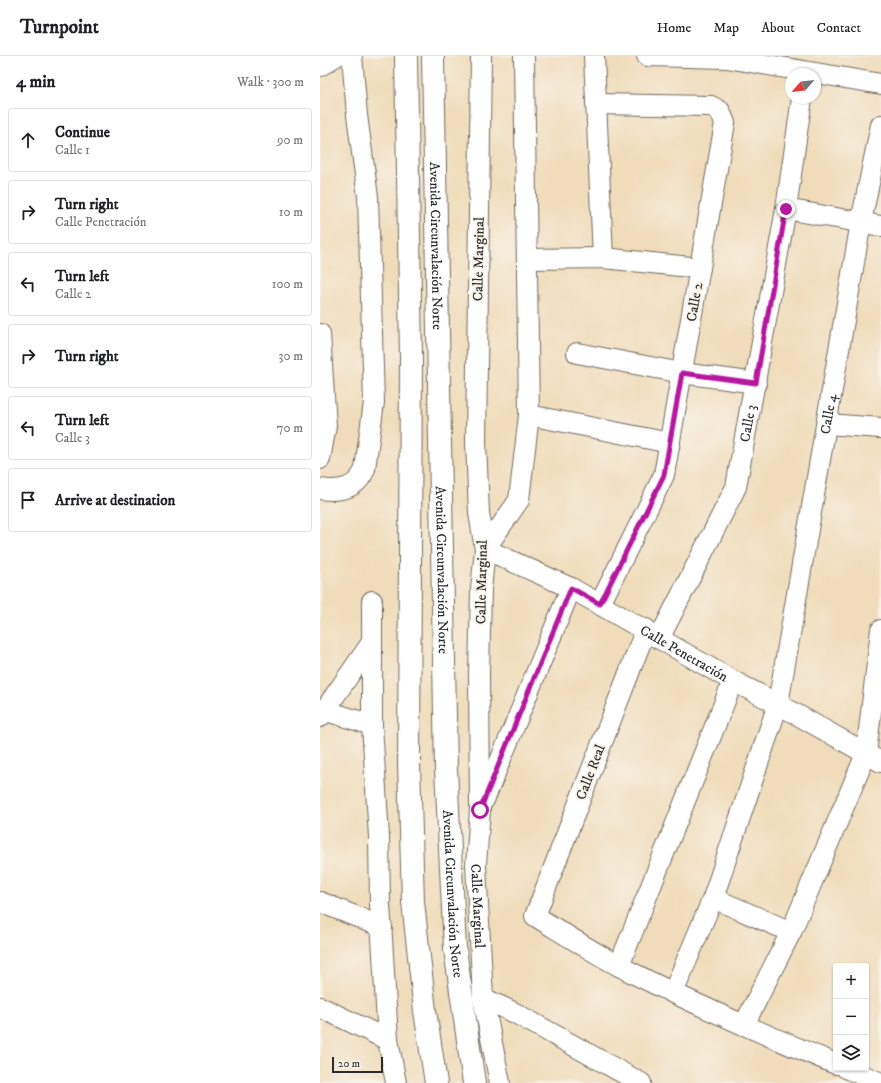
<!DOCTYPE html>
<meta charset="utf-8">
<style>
:root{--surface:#fff;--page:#f6f6f6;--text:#202124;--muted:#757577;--line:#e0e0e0}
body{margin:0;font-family:"IM FELL DW Pica",serif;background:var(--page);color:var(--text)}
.controls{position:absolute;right:12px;bottom:12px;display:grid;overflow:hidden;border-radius:4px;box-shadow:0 1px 3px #0004}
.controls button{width:36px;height:36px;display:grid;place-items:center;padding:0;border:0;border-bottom:1px solid var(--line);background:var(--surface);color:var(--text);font:20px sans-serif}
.compass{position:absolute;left:465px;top:12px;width:36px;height:36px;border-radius:50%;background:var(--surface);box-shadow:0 1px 3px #0004;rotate:243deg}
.scale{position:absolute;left:12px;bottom:10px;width:51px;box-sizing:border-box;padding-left:4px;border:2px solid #2b2b2b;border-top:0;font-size:11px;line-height:14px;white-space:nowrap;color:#2b2b2b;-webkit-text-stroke:3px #f7f3e8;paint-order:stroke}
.stop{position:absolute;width:12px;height:12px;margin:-9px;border:3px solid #b5179e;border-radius:50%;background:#fff}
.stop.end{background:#b5179e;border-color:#fff;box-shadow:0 1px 4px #0008}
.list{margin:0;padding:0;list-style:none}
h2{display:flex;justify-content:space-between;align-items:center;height:52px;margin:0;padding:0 16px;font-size:17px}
h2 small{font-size:13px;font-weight:400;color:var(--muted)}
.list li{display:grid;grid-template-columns:26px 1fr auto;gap:12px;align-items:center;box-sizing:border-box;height:64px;margin:0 8px 8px;padding:0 8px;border:1px solid var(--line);border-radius:4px}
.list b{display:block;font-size:15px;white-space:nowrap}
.list p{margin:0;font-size:13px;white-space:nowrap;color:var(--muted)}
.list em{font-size:13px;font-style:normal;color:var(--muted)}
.icon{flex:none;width:22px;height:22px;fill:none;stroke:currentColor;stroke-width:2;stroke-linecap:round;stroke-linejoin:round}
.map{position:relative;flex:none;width:561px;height:1027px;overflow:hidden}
header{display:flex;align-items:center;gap:24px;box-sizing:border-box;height:56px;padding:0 20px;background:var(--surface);border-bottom:1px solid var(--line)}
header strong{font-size:19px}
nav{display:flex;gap:22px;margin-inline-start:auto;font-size:14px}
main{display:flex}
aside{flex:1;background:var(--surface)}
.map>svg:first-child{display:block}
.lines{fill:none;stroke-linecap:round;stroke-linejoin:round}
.minor-casing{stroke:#70695d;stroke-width:22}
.motorway-casing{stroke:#70695d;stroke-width:24}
.minor{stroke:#fff;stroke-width:20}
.motorway{stroke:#fff;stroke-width:22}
.route{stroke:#b5179e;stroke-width:5}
.labels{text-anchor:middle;stroke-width:3.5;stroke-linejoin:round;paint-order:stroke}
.street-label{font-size:14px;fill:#2b2b2b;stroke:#f7f3e8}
</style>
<header>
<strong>Turnpoint</strong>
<nav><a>Home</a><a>Map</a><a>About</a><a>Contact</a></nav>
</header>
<main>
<aside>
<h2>4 min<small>Walk · 300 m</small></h2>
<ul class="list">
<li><svg class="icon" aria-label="ahead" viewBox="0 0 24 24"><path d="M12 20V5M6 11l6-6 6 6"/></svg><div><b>Continue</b><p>Calle 1</p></div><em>90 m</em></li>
<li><svg class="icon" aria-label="right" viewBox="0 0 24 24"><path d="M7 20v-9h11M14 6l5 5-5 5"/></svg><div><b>Turn right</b><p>Calle Penetración</p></div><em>10 m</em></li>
<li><svg class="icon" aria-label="left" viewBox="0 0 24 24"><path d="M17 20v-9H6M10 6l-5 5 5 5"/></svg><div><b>Turn left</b><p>Calle 2</p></div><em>100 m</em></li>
<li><svg class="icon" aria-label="right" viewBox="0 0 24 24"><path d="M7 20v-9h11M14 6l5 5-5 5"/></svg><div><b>Turn right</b></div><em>30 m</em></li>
<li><svg class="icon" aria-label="left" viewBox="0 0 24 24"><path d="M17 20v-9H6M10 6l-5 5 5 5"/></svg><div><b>Turn left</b><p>Calle 3</p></div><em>70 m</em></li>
<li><svg class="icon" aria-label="arrive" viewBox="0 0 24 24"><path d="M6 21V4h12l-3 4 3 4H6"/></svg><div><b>Arrive at destination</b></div></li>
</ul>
</aside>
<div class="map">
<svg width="561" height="1027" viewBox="0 0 561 1027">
<rect width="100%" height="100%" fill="#f7f3e8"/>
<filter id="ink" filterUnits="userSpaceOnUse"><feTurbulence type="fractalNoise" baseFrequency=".025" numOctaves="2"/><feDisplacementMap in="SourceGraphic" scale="8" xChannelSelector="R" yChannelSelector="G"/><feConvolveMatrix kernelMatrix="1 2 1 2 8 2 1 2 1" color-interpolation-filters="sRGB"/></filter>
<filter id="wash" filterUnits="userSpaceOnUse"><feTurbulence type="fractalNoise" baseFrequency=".012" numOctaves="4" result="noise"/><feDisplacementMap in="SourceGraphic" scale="16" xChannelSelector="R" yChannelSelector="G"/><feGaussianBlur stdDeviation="0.9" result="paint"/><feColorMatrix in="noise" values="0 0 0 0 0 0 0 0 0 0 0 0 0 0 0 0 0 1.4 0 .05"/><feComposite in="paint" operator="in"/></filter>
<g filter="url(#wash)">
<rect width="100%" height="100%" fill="#f0dcba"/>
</g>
<g filter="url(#ink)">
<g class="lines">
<!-- minor casing -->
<g class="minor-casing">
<g id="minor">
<path id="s1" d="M161 0 156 387 159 457 165 493 161 534 159 618 160 754 156 809 163 942 180 1027"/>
<path d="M274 0 283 202"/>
<path d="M327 0 407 2 561 28"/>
<path d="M0 10 16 0"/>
<path d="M276 48 391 50 400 55 405 67 344 419 280 548"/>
<path d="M466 153 561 170"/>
<path d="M207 203 283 202 380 212"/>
<path d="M0 278 6 370 0 403"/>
<path d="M257 297 362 317 436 327"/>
<path d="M209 359 350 387"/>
<path d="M507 368 561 372"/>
<path d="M0 433C20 436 37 433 45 413L54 346 48 141 37 59 32 0"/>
<path d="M165 493 199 444 209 359 204 0"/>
<path id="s2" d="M165 493 251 532 413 625 458 648 561 706"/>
<path d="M52 545V669L59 781 60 848 68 984 76 1027"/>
<path d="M326 573 215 860C243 877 271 895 301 911 370 947 443 978 516 1008"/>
<path id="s3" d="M340 581 416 431 466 153 482 42"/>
<path d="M0 653 52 669"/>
<path d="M0 661 52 586"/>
<path d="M164 744 251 532"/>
<path d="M393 842 471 876"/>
<path d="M0 846 62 871"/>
<path d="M299 910 413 625"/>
<path id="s4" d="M353 937 393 842 458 648 541 166 561 69"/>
<path d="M163 942 195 957 321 1027"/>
<path d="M0 951 68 984"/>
<path d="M424 969 471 876 546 698 561 574"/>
<path d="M526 1012 561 1027"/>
</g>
</g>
<!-- motorway casing -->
<g class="motorway-casing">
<g id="motorway">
<path d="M86 0 91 301 89 706 93 846 105 955 116 1027"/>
<path id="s5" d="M113 0 126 713 135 893 154 1027"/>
</g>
</g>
<!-- minor -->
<use href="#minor" class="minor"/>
<!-- motorway -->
<use href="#motorway" class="motorway"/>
</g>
</g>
<g class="lines" filter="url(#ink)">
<!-- route -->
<path class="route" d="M160 754 251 532 280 548 344 419 362 317 436 327 466 153"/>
</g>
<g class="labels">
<!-- street labels -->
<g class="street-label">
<text dy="5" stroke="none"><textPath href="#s5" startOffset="190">Avenida Circunvalación Norte</textPath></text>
<text transform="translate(158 203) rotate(-89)" y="5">Calle Marginal</text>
<text transform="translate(374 246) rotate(-80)" y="5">Calle 2</text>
<text dy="5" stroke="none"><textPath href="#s4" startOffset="602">Calle 4</textPath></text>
<text dy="5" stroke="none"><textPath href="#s3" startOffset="233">Calle 3</textPath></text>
<text dy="5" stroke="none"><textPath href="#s5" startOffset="514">Avenida Circunvalación Norte</textPath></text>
<text transform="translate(161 526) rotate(-89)" y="5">Calle Marginal</text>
<text dy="5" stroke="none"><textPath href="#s2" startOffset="225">Calle Penetración</textPath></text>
<text transform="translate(270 716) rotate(-69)" y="5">Calle Real</text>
<text dy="5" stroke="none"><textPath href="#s5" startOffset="838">Avenida Circunvalación Norte</textPath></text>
<text dy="5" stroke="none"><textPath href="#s1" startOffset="851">Calle Marginal</textPath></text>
</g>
</g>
</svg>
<div class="controls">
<button>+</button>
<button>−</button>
<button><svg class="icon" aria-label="layers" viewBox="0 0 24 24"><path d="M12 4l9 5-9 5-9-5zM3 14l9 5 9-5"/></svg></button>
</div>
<svg class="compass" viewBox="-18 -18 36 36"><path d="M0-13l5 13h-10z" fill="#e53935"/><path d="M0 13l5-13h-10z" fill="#757577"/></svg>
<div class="scale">20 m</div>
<div class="stop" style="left:160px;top:754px"></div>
<div class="stop end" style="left:466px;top:153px"></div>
</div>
</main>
